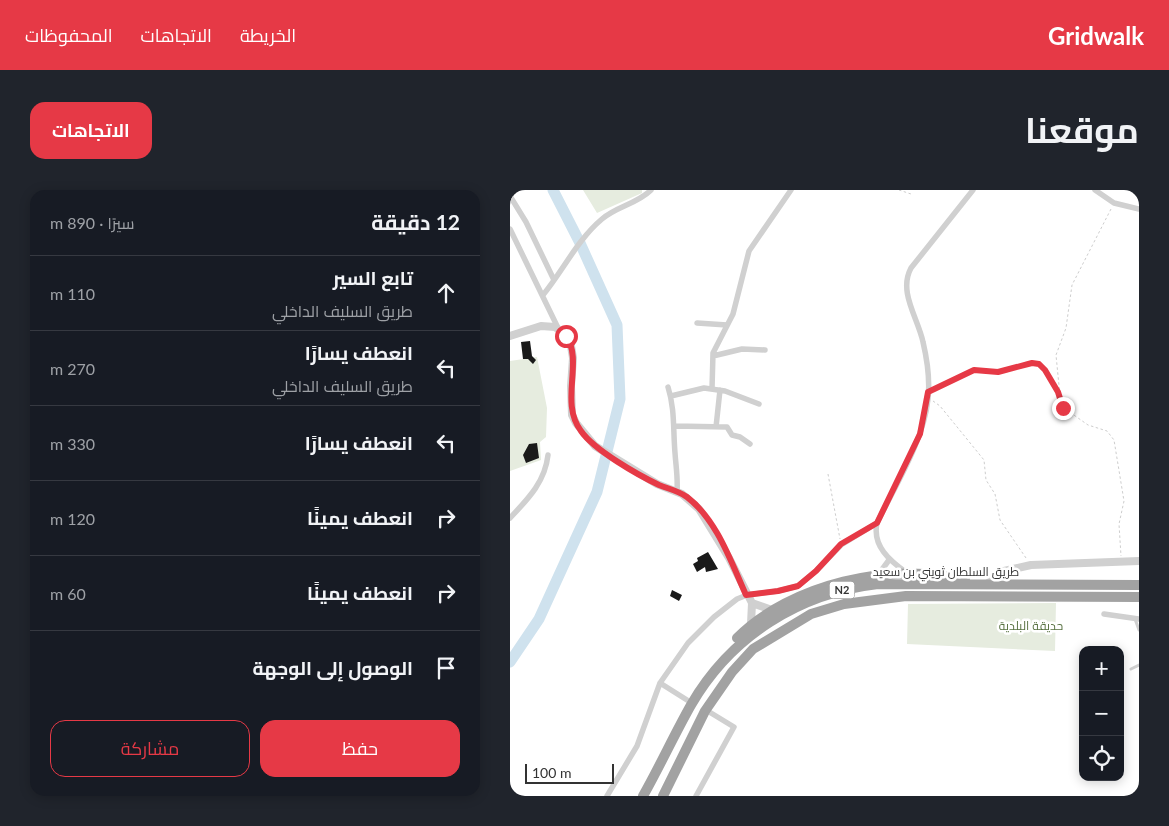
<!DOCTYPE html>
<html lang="ar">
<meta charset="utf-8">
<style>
:root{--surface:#171b24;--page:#20242c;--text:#f1f3f6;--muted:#9ea1a6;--line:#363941;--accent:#e63946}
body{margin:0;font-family:Lato,Cairo,sans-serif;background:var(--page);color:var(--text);direction:rtl}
.controls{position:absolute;right:15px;bottom:15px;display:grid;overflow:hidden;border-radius:10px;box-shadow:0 2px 12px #0003}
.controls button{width:45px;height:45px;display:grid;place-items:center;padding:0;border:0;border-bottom:1px solid var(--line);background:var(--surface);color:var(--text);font:25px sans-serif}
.scale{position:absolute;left:15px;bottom:12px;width:89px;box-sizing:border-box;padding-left:5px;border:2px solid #333;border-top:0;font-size:14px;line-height:18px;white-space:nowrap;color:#333;-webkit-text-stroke:4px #fff;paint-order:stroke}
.stop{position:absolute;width:15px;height:15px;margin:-11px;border:4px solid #e63946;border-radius:50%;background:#fff}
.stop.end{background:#e63946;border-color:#fff;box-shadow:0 1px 5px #0008}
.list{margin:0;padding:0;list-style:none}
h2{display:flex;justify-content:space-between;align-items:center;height:65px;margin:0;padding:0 20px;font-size:21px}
h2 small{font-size:16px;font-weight:400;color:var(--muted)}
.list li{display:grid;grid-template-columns:32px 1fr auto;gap:15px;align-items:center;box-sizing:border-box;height:75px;padding:0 20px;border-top:1px solid var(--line)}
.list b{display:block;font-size:19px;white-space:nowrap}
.list p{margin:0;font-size:16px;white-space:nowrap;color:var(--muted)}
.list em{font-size:16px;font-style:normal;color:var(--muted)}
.actions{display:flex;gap:10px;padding:15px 20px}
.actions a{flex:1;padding:11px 0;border:1px solid var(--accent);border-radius:15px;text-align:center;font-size:18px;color:var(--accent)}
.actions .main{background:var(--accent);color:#fff}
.icon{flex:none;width:28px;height:28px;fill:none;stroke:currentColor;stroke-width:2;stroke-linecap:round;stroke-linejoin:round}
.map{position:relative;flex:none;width:629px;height:606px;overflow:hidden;direction:ltr;border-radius:15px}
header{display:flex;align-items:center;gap:30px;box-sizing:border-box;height:70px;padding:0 25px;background:var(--accent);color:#fff}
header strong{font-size:24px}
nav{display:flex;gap:28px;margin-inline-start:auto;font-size:18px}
.intro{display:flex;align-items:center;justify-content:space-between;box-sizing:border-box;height:120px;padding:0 30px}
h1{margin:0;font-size:35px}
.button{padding:12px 22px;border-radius:15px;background:var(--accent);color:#fff;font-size:18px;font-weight:700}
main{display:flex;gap:30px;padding:0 30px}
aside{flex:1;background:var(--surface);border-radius:15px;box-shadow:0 2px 12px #0003}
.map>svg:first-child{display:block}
.green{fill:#e6ecdf}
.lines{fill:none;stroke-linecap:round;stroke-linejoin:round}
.river{stroke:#cfe2ee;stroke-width:11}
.building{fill:#1a1a1a}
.path{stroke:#cdcdcd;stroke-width:1;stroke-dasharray:2.5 2.5;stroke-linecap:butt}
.service{stroke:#d0d0d0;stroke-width:3}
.minor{stroke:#d0d0d0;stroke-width:5.5}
.tertiary{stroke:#d0d0d0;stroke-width:8}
.trunk{stroke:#a2a2a2;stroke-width:10}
.route{stroke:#e63946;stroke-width:6}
.labels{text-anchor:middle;stroke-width:5;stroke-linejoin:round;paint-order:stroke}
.shield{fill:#fff;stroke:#707070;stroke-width:1}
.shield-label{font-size:11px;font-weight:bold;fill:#333}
.street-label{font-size:12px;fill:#333;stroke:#fff}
.park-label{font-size:12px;fill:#56703f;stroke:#fff}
</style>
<header>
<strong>Gridwalk</strong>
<nav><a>الخريطة</a><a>الاتجاهات</a><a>المحفوظات</a></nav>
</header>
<div class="intro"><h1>موقعنا</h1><a class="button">الاتجاهات</a></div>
<main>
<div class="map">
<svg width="629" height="606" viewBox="0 0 629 606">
<rect width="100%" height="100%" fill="#fff"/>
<!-- green -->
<path class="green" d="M73 0H132V3L87 23Z
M27 167 37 218 36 247 30 252 31 270 0 281V171Z
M546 413 545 461 397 454 398 414Z"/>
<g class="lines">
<!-- river -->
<path class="river" d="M0 472 29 429 87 302 110 209 107 135 70 53 43 0"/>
</g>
<!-- building -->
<path class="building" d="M20 151 22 166 26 170 23 174 18 169H13L11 152Z
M27 253 29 268 16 273 13 265 19 254Z
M198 362 208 379 196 382 195 377 187 382 183 374 188 371 187 368Z
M162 400 172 405 169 411 160 406Z"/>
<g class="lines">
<!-- path -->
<path class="path" d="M389 0 401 4
M601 19 562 95 556 138 546 165 551 216 578 235 597 241 604 250 614 311 609 334 611 366
M425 199 464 180 488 182 522 173 532 176 548 202
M423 211 430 216 474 270 476 290 485 304 490 330 516 368
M318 284 330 349"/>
<!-- service -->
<path class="service" d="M625 429 629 440
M621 479 629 475"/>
<!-- minor -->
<path class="minor" d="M585 0 604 13 629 19
M0 6 16 32 44 90
M0 39 49 140
M33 105C53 81 67 50 92 29 107 16 127 14 141 0
M187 133 217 135
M203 166 232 159 255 160
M158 197C165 219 163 240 165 263 166 277 168 288 167 302
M202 199 203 163 223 124 239 61 281 0
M161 206 194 198 215 201 249 214
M165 236 217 237 222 245 230 247 240 254
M206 237 210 200
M0 328C18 309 35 292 38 265
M397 383C380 371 362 356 367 333 385 296 414 250 418 209 420 191 417 169 413 152 408 128 388 102 401 78L463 0
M368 385 379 370
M594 424 629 429
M150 493 177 510
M97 606 127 556 150 493 178 453 204 427 227 409 237 405 268 401 288 396 306 381 331 355 367 333
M186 606 224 537 201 523"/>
<!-- tertiary -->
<path class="tertiary" d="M0 146 31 136 45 137 56 145 61 156 63 168 61 196 62 225 66 233 85 256 147 294 172 304 189 319 219 368 242 413 241 434
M477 394 494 381 521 375 629 371
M242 413 262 420"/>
<!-- trunk -->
<path class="trunk" d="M227 448C281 394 381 371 455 390
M133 606C150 576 164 545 181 515 221 446 289 403 368 394L629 395
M153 606 195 521 222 482 243 459 301 424 334 414 396 406 629 407"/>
</g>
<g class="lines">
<!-- route -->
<path class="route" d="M56 146C74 171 49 212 71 241 84 260 128 285 149 295 159 299 169 301 177 307 207 330 221 372 236 405L268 401 288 396 306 381 331 354 367 333 410 244 418 202 464 180 488 182 522 173 529 174 535 180 548 202 553 218"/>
</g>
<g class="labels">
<!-- shield labels -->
<rect class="shield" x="319.5" y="391.5" width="25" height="17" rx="4"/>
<g class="shield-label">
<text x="332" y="404">N2</text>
</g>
<!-- street labels -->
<g class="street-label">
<text x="436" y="386">طريق السلطان ثويني بن سعيد</text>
</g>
<!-- park labels -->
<g class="park-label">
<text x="521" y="440">حديقة البلدية</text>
</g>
</g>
</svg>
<div class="controls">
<button>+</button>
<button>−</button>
<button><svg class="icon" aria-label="locate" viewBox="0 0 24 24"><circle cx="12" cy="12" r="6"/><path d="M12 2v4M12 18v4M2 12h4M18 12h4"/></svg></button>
</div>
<div class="scale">100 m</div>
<div class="stop" style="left:56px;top:146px"></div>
<div class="stop end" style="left:553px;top:218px"></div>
</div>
<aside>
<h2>12 دقيقة<small>سيرًا · 890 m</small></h2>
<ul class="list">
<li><svg class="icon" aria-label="ahead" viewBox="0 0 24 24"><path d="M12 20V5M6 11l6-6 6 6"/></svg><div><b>تابع السير</b><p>طريق السليف الداخلي</p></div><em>110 m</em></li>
<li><svg class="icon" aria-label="left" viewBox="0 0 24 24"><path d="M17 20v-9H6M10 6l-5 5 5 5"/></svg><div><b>انعطف يسارًا</b><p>طريق السليف الداخلي</p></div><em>270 m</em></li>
<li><svg class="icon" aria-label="left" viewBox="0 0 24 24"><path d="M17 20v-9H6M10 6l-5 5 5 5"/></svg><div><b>انعطف يسارًا</b></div><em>330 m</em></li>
<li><svg class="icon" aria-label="right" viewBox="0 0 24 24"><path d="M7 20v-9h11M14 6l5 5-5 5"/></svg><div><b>انعطف يمينًا</b></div><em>120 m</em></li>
<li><svg class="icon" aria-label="right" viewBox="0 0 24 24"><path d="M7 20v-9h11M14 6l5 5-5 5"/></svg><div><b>انعطف يمينًا</b></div><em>60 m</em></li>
<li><svg class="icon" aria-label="arrive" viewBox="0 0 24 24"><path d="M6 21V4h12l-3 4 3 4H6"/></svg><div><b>الوصول إلى الوجهة</b></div></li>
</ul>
<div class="actions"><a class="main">حفظ</a><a>مشاركة</a></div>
</aside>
</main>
